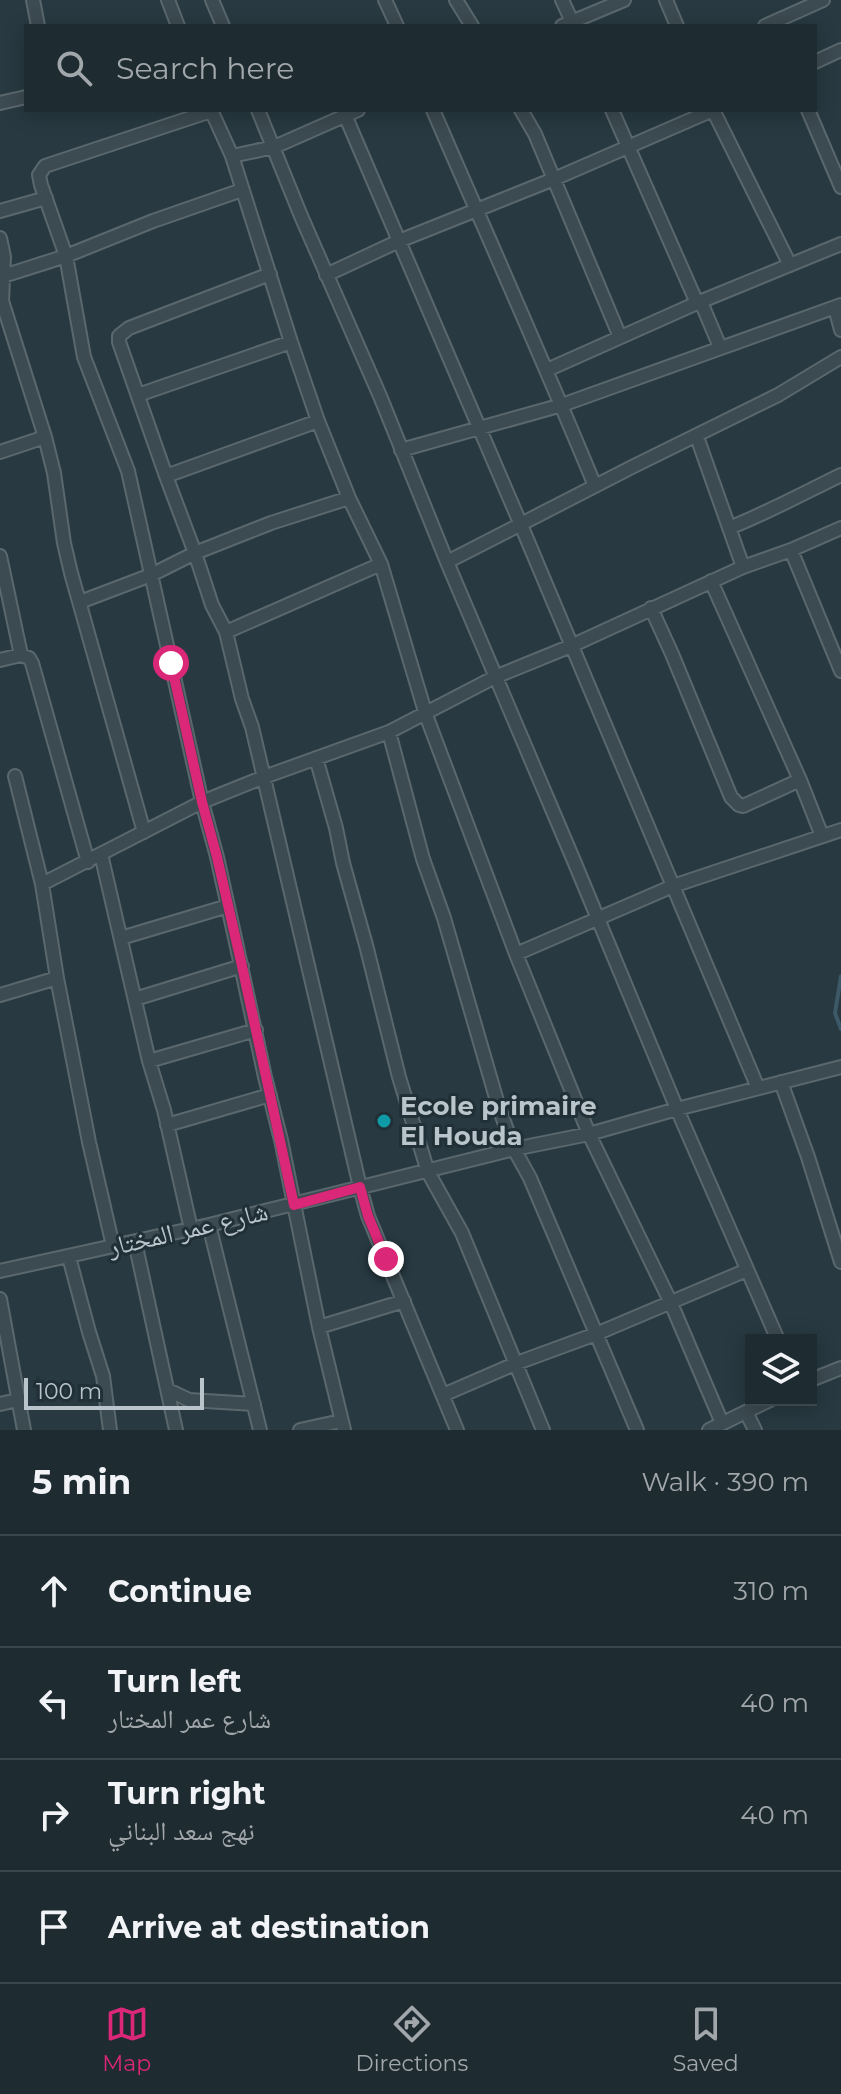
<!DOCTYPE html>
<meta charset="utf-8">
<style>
:root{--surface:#1e2b31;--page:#2b373d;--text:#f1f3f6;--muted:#a1a7ab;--line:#3c474d;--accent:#db2777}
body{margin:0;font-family:Montserrat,"Noto Naskh Arabic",sans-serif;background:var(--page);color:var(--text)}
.controls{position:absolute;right:24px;bottom:24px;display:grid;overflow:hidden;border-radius:0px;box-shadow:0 4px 20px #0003}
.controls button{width:72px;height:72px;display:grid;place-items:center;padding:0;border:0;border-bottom:2px solid var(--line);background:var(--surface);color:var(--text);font:40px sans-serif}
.scale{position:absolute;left:24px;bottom:20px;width:180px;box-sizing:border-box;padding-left:8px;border:4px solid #b9c5cb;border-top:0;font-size:22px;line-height:28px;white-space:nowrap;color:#b9c5cb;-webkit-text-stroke:6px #212f37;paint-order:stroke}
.stop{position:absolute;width:24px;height:24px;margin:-18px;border:6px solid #db2777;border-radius:50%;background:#fff}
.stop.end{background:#db2777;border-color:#fff;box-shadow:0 2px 8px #0008}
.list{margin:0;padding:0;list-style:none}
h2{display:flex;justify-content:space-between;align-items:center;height:104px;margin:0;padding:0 32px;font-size:34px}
h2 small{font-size:26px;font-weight:400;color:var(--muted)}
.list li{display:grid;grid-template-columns:52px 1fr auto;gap:24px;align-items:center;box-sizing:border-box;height:112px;padding:0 32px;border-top:2px solid var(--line)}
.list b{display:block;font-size:30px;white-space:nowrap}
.list p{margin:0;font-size:26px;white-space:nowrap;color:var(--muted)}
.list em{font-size:26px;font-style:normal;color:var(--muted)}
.icon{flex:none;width:44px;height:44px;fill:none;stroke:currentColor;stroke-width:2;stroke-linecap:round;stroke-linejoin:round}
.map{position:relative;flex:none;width:841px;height:1430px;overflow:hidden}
.search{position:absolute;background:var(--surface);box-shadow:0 4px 20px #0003;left:24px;right:24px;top:24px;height:88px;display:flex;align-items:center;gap:20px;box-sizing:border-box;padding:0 28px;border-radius:0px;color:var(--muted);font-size:30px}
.sheet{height:552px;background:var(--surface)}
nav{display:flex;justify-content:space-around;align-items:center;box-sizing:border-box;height:112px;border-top:2px solid var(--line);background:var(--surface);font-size:22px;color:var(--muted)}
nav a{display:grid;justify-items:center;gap:4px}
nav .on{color:var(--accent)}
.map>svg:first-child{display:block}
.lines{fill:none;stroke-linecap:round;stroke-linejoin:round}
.stream{stroke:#3d5967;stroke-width:4}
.minor-casing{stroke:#5a686e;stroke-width:16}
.minor{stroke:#3c4a51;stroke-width:12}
.route{stroke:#db2777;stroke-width:10}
.culture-dot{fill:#0f9aa8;stroke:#212f37;stroke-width:3}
.labels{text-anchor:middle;stroke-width:6;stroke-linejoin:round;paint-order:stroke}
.poi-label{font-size:26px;font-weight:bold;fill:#b9c5cb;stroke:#212f37;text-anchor:start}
.street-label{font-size:26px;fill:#b9c5cb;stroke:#212f37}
</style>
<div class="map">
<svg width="841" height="1430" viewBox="0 0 841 1430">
<rect width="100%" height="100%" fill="#283941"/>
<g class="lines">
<!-- stream -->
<path class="stream" d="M841 976 835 1013 841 1029"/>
<!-- minor casing -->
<g class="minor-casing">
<path id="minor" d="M33 0 38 26
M168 0 178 26
M212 0 223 26
M385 0 397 26
M456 0 472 26
M562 0 574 26
M666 0 677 26
M562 26 624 0
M765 26 823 0
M815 62 841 50
M0 103 26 97
M211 110 232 156 291 342 318 421 349 498 381 564 426 715 516 954 589 1134 670 1301 722 1423
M258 110 301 216 380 396 447 562 574 861 677 1109 778 1340
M433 110C487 235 543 360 595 486
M521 110 535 134 620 337
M612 110 697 303
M713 110 790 265
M808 110 841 187
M211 111 45 166 39 175 41 185 66 256 153 221 242 190
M345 115 521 525 758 1088
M232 156 274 147 358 110
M0 211 46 198
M0 238 4 257 2 301 45 437 54 473 64 543 71 573 144 832
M326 275 399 241 554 179 713 110
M3 276 66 256 84 357 128 471 202 802 217 857 235 938 265 1077 281 1140 319 1327 344 1430
M701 302 720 347
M835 308 841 330
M547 370 697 303 841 244
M138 395 291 342
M318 421 166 476 195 553 212 605 226 632 242 699 252 727 360 1187 368 1216 457 1430
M697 437 743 567
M401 450 562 405 841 305
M0 452 45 437
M166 476 119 342V336L129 328 270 274
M729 528C767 513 804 493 841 475
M791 550 841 671
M0 556 21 655
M447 562 632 467 778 395 841 357
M711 581 800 780 822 836
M80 602 151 575 195 553 271 523 349 498
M651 608 672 654 731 797 739 805 743 806 800 780
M226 632 381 564
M0 660 21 655 29 658 32 663 88 862
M316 758 336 828 343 863 366 945 399 1077 428 1172 462 1233 543 1430
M15 776 42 884 57 978 89 1142 113 1246
M101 854 149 1061 164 1110 191 1229
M42 884 202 802 264 777 389 732
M121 938 228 906
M516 954 673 886 841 830
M0 995 57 978
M135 999 242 966
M149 1061 256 1030
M781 1082 808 1157 841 1262
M167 1125 270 1095
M209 1225 260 1430
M135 1242 176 1430
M69 1257 89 1332 103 1376 110 1430
M0 1271 209 1225 514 1149 589 1134 677 1109 841 1067
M0 1299 24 1430
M319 1327 404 1301
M811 1380 841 1368
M168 1390 189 1400 254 1404
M443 1395 517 1363 596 1334 747 1270
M0 1404 18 1400
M746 1412 755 1430
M300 1430 341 1421
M637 1430 530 1178 514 1149 499 1108 444 918 423 859 389 732 495 677 571 646 743 567 791 550 841 528
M709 1430 770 1400"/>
</g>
<!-- minor -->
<use href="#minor" class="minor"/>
</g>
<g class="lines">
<!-- route -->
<path class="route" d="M171 663 202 802 217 857 242 966 294 1205 360 1187 368 1216 386 1259"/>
</g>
<!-- markers -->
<circle class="culture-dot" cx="384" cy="1121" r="8"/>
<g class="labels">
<!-- poi labels -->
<g class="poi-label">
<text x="400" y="1115">Ecole primaire<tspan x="400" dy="30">El Houda</tspan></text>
</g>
<!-- street labels -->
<g class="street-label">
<text transform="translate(188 1229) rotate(-13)" y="9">شارع عمر المختار</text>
</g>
</g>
</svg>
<div class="controls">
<button><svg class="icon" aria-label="layers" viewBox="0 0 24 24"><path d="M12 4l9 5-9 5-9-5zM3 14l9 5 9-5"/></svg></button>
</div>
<div class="scale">100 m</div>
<div class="stop" style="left:171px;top:663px"></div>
<div class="stop end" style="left:386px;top:1259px"></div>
<div class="search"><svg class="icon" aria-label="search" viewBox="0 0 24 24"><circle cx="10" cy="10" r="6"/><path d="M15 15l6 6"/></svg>Search here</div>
</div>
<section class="sheet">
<h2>5 min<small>Walk · 390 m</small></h2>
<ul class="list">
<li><svg class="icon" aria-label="ahead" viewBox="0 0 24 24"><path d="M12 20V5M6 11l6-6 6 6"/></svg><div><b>Continue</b></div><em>310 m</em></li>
<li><svg class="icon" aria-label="left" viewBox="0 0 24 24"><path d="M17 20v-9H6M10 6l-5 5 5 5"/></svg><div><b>Turn left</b><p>شارع عمر المختار</p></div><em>40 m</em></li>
<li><svg class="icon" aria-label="right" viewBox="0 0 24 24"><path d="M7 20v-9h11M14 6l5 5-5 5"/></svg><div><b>Turn right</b><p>نهج سعد البناني</p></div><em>40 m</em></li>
<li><svg class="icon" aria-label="arrive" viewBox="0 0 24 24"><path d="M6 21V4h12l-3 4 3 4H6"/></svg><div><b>Arrive at destination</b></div></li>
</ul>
</section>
<nav>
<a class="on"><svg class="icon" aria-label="map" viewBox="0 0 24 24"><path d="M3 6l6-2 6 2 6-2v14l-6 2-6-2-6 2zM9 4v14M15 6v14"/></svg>Map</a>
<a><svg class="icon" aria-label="directions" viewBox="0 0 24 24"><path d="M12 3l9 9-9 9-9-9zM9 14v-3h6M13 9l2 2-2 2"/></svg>Directions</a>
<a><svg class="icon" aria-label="saved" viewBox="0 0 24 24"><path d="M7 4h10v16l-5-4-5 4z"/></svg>Saved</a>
</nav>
